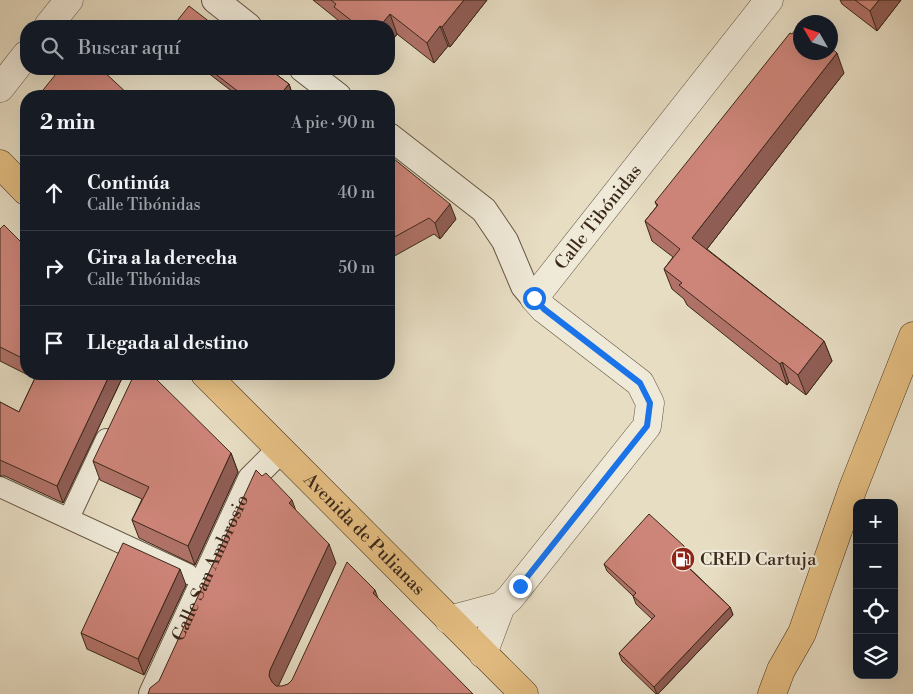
<!DOCTYPE html>
<html lang="es">
<meta charset="utf-8">
<style>
:root{--surface:#171b24;--page:#20242c;--text:#f1f3f6;--muted:#9ea1a6;--line:#363941}
body{margin:0;font-family:"Libre Bodoni",serif;background:var(--page);color:var(--text)}
.controls{position:absolute;right:15px;bottom:15px;display:grid;overflow:hidden;border-radius:10px;box-shadow:0 5px 20px #0002}
.controls button{width:45px;height:45px;display:grid;place-items:center;padding:0;border:0;border-bottom:1px solid var(--line);background:var(--surface);color:var(--text);font:25px sans-serif}
.compass{position:absolute;left:793px;top:15px;width:45px;height:45px;border-radius:50%;background:var(--surface);box-shadow:0 5px 20px #0002;rotate:309deg}
.stop{position:absolute;width:15px;height:15px;margin:-11px;border:4px solid #1a73e8;border-radius:50%;background:#fff}
.stop.end{background:#1a73e8;border-color:#fff;box-shadow:0 1px 5px #0008}
.list{margin:0;padding:0;list-style:none}
h2{display:flex;justify-content:space-between;align-items:center;height:65px;margin:0;padding:0 20px;font-size:21px}
h2 small{font-size:16px;font-weight:400;color:var(--muted)}
.list li{display:grid;grid-template-columns:32px 1fr auto;gap:15px;align-items:center;box-sizing:border-box;height:75px;padding:0 20px;border-top:1px solid var(--line)}
.list b{display:block;font-size:19px;white-space:nowrap}
.list p{margin:0;font-size:16px;white-space:nowrap;color:var(--muted)}
.list em{font-size:16px;font-style:normal;color:var(--muted)}
.icon{flex:none;width:28px;height:28px;fill:none;stroke:currentColor;stroke-width:2;stroke-linecap:round;stroke-linejoin:round}
.map{position:relative;flex:none;width:913px;height:694px;overflow:hidden}
.search{position:absolute;background:var(--surface);box-shadow:0 5px 20px #0002;left:20px;top:20px;width:375px;height:55px;display:flex;align-items:center;gap:12px;box-sizing:border-box;padding:0 18px;border-radius:20px;color:var(--muted);font-size:19px}
.panel{position:absolute;background:var(--surface);box-shadow:0 5px 20px #0002;left:20px;top:90px;width:375px;height:290px;border-radius:20px}
.map>svg:first-child{display:block}
.lines{fill:none;stroke-linecap:round;stroke-linejoin:round}
.pedestrian-casing{stroke:#654;stroke-width:22}
.minor-casing{stroke:#654;stroke-width:28}
.tertiary-casing{stroke:#654;stroke-width:29}
.primary-casing{stroke:#3b281a;stroke-width:29}
.pedestrian{stroke:#efe9d8;stroke-width:20}
.minor{stroke:#efe9d8;stroke-width:26}
.tertiary{stroke:#efe9d8;stroke-width:28}
.primary{stroke:#e4be82;stroke-width:28}
.wall{fill:#b07268;stroke:#3b281a}
.shaded-wall{fill:#905d55;stroke:#3b281a}
.building{fill:#cd8579;stroke:#3b281a}
.route{stroke:#1a73e8;stroke-width:6}
.labels{text-anchor:middle;stroke-width:4.5;stroke-linejoin:round;paint-order:stroke}
.street-label{font-size:18px;fill:#3b281a;stroke:#efe9d8}
.poi-label{font-size:18px;fill:#3b281a;stroke:#efe9d8;text-anchor:start}
</style>
<div class="map">
<svg width="913" height="694" viewBox="0 0 913 694">
<rect width="100%" height="100%" fill="#e7ddc3"/>
<filter id="stains"><feTurbulence type="fractalNoise" baseFrequency=".004" numOctaves="4"/><feColorMatrix values="0 0 0 0 .2 0 0 0 0 .09 0 0 0 0 .02 0 0 0 .5 -.17"/></filter>
<radialGradient id="worn" r=".72"><stop offset=".6" stop-color="#630" stop-opacity="0"/><stop offset="1" stop-color="#630" stop-opacity=".3"/></radialGradient>
<g class="lines">
<!-- pedestrian casing -->
<g class="pedestrian-casing">
<path id="pedestrian" d="M0 487 188 574
M69 518 106 439"/>
</g>
<!-- minor casing -->
<g class="minor-casing">
<g id="minor">
<path d="M215 0 248 26"/>
<path d="M303 69 338 96"/>
<path d="M389 136 484 210 505 241 524 286 534 298"/>
<path id="s1" d="M152 694 251 479 280 450"/>
</g>
</g>
<!-- tertiary casing -->
<g class="tertiary-casing">
<g id="tertiary">
<path d="M48 26 69 0"/>
<path d="M0 88 26 55"/>
<path d="M449 620 501 606"/>
<path id="s2" d="M483 654 501 606 510 598 647 426 650 403 640 383 544 309 534 298 769 0"/>
</g>
</g>
<!-- primary casing -->
<g class="primary-casing">
<g id="primary">
<path d="M0 164 26 191"/>
<path id="s3" d="M205 374 524 694"/>
<path d="M772 694 781 670 802 633 853 488 913 336"/>
</g>
</g>
<!-- pedestrian -->
<use href="#pedestrian" class="pedestrian"/>
<!-- minor -->
<use href="#minor" class="minor"/>
<!-- tertiary -->
<use href="#tertiary" class="tertiary"/>
<!-- primary -->
<use href="#primary" class="primary"/>
</g>
<!-- wall -->
<path class="wall" d="M313 0H487L450 47 448 46 434 63 397 34 389 45V26H341L338 20Z
M840 0H901L877 31 842 4Z
M203 69H269L289 84 291 90 286 96H238Z
M844 73 707 249 824 341 832 361 806 395 789 382 787 385 687 305 684 299 672 289 664 269 673 257 652 241 645 221 657 206 655 202Z
M389 155 456 219 440 239 434 234 389 259Z
M0 229 26 247V374L0 361Z
M27 374H124L63 503 5 476H0V402L19 412 35 378Z
M307 374H314L308 376Z
M323 374H331L325 377Z
M231 453 238 472 195 565 139 538 132 520 142 499 100 480 93 461Z
M687 553 681 560 730 607 733 615 658 694H656L622 661 619 653 652 619 636 604 633 596 607 571 604 564Z
M186 585 144 675 87 649 81 633Z"/>
<!-- shaded-wall -->
<path class="shaded-wall" d="M464 0H487L450 47 442 27Z
M879 0H901L877 31 870 11Z
M390 14 397 34 389 45V26H380Z
M359 22 361 26H357V25Z
M440 26 448 46 434 63 427 43Z
M837 53 844 73 700 258 692 238Z
M289 84 291 90 286 96H279Z
M450 204 456 219 440 239 435 223Z
M824 341 832 361 806 395 798 375Z
M782 362 789 382 787 385 780 364Z
M110 374H124L63 503 57 486Z
M231 453 238 472 195 565 188 546Z
M292 500 299 519 289 503Z
M329 544 336 563 277 689 276 694 269 676 270 670Z
M684 546 687 553 678 563 675 555Z
M180 569 186 585 144 675 138 659Z
M375 590 382 609 373 593Z
M730 607 733 615 658 694H657L654 687Z"/>
<!-- building -->
<path class="building" d="M331 0H464L442 27 440 26 427 43 390 14 380 26H364L359 22 357 25 334 7 336 4Z
M855 0H879L870 11Z
M189 6 215 26H173Z
M800 24V52H830V47L837 53 692 238 824 341 798 375 782 362 780 364 679 285 682 283 664 269 680 249 645 221 658 205 655 202 683 167 790 33 792 34Z
M60 69H101L130 96H40L39 95Z
M209 69H269L289 84 279 96H244Z
M389 155 450 204 435 223 429 218 389 240Z
M4 225 26 247V360L0 347V229Z
M37 374H110L57 486 0 460V402L19 412Z
M138 374H151L231 453 188 546 132 520 149 487 93 461 134 375Z
M256 470 262 476 266 473 292 500 289 503 329 544 270 670 269 676 272 682 276 686H282L288 684 292 680 347 562 375 590 373 593 473 694H148L150 688 159 681Z
M649 514 684 546 675 555 730 607 654 687 619 653 655 616 633 596 636 593 604 564Z
M123 543 180 569 138 659 81 633Z"/>
<g class="lines">
<!-- route -->
<path class="route" d="M520 586 647 426 650 403 640 383 544 309 534 298"/>
</g>
<!-- icons -->
<defs>
<g id="fuel-disc" transform="scale(1.25)"><circle r="9.5" fill="#8f2418" stroke="#efe9d8"/><path d="M-5.5-6h7V0h2V4h1.3V-2.5L3-4.5l.8-.8L6-3V5H2.5V1h-1V6h-7ZM-4.2-4.7v3.2H.2V-4.7Z" fill="#fff"/></g>
</defs>
<g fill-rule="evenodd">
<use href="#fuel-disc" x="683" y="559"/>
</g>
<g class="labels">
<!-- street labels -->
<g class="street-label">
<text dy="6" stroke="none"><textPath href="#s2" startOffset="568">Calle Tibónidas</textPath></text>
<text dy="6" stroke="none"><textPath href="#s3" startOffset="226">Avenida de Pulianas</textPath></text>
<text dy="6" stroke="none"><textPath href="#s1" startOffset="139">Calle San Ambrosio</textPath></text>
</g>
<!-- poi labels -->
<g class="poi-label">
<text x="700" y="565">CRED Cartuja</text>
</g>
</g>
<rect width="100%" height="100%" filter="url(#stains)"/>
<rect width="100%" height="100%" fill="url(#worn)"/>
</svg>
<div class="controls">
<button>+</button>
<button>−</button>
<button><svg class="icon" aria-label="locate" viewBox="0 0 24 24"><circle cx="12" cy="12" r="6"/><path d="M12 2v4M12 18v4M2 12h4M18 12h4"/></svg></button>
<button><svg class="icon" aria-label="layers" viewBox="0 0 24 24"><path d="M12 4l9 5-9 5-9-5zM3 14l9 5 9-5"/></svg></button>
</div>
<svg class="compass" viewBox="-18 -18 36 36"><path d="M0-13l5 13h-10z" fill="#e53935"/><path d="M0 13l5-13h-10z" fill="#9ea1a6"/></svg>
<div class="stop" style="left:534px;top:298px"></div>
<div class="stop end" style="left:520px;top:586px"></div>
<div class="search"><svg class="icon" aria-label="search" viewBox="0 0 24 24"><circle cx="10" cy="10" r="6"/><path d="M15 15l6 6"/></svg>Buscar aquí</div>
<section class="panel">
<h2>2 min<small>A pie · 90 m</small></h2>
<ul class="list">
<li><svg class="icon" aria-label="ahead" viewBox="0 0 24 24"><path d="M12 20V5M6 11l6-6 6 6"/></svg><div><b>Continúa</b><p>Calle Tibónidas</p></div><em>40 m</em></li>
<li><svg class="icon" aria-label="right" viewBox="0 0 24 24"><path d="M7 20v-9h11M14 6l5 5-5 5"/></svg><div><b>Gira a la derecha</b><p>Calle Tibónidas</p></div><em>50 m</em></li>
<li><svg class="icon" aria-label="arrive" viewBox="0 0 24 24"><path d="M6 21V4h12l-3 4 3 4H6"/></svg><div><b>Llegada al destino</b></div></li>
</ul>
</section>
</div>
